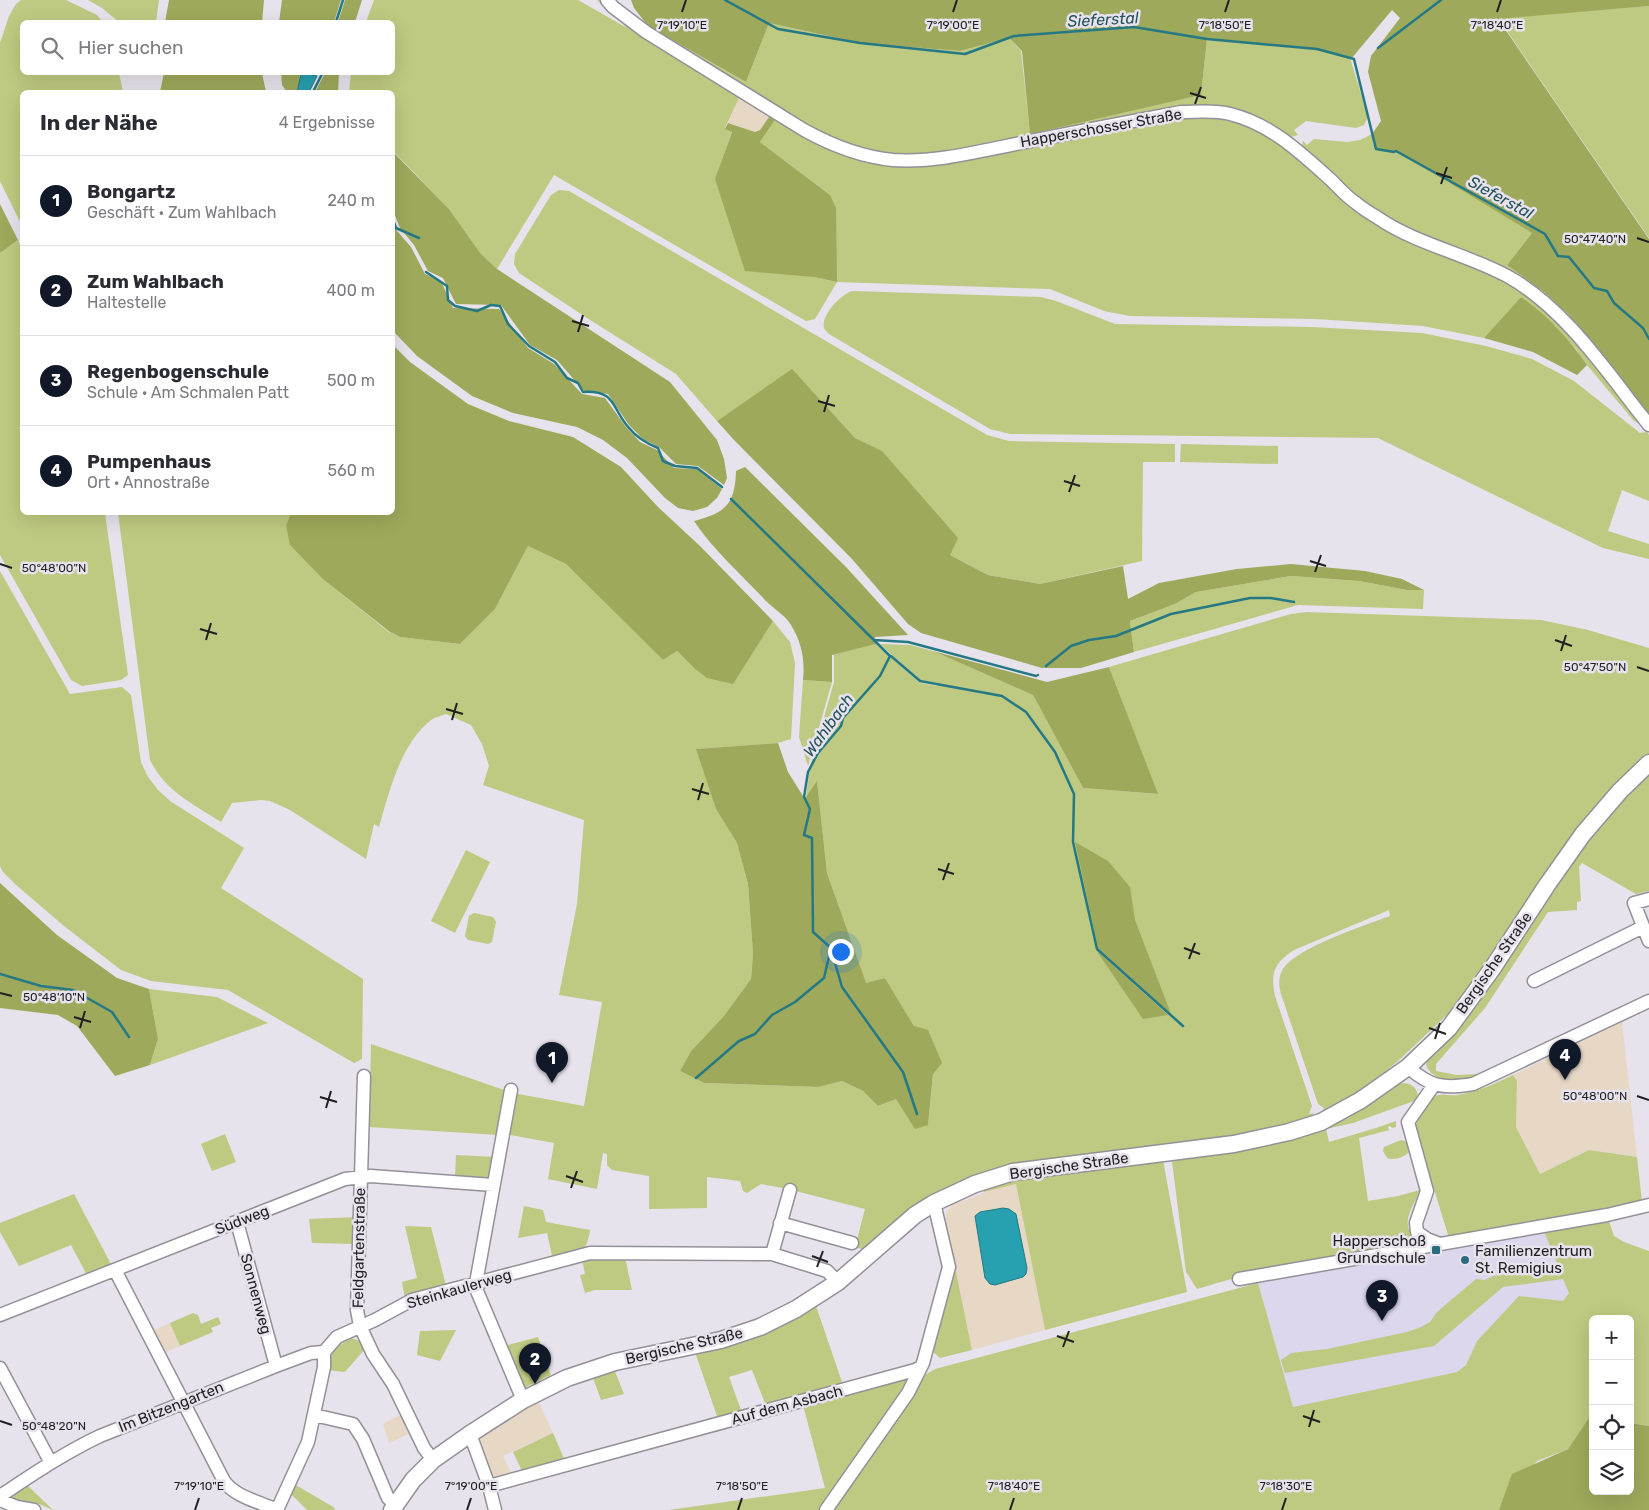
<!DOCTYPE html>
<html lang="de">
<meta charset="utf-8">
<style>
:root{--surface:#fff;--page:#f7f7f7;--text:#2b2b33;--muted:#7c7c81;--line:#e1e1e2;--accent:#111827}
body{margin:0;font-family:Rubik,sans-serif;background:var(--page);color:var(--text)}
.controls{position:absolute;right:15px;bottom:15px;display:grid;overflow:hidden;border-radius:8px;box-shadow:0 5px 20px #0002}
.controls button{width:45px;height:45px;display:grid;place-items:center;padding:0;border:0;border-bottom:1px solid var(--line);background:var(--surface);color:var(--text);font:25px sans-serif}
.you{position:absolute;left:840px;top:951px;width:18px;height:18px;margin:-12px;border:4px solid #fff;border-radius:50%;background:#1a73e8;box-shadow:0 0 0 8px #1a73e833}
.badge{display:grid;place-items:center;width:32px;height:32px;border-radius:50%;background:var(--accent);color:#fff;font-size:16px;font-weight:700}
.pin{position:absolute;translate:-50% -41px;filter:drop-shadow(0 1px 2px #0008)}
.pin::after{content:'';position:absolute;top:26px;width:18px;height:15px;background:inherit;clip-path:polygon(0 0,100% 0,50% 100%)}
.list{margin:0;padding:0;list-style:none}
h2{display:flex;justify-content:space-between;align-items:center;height:65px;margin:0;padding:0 20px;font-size:21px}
h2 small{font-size:16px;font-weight:400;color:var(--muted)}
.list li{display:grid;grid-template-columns:32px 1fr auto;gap:15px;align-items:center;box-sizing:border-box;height:90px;padding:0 20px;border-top:1px solid var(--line)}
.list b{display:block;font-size:19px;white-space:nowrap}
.list p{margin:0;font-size:16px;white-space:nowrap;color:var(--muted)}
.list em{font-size:16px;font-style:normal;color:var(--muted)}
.icon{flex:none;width:28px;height:28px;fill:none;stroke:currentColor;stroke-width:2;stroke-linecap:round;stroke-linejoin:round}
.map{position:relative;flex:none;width:1649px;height:1510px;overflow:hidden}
.search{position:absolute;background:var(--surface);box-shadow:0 5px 20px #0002;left:20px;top:20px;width:375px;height:55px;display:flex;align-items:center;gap:12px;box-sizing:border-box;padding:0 18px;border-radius:8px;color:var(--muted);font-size:19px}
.panel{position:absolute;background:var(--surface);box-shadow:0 5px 20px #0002;left:20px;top:90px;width:375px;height:425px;border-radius:8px}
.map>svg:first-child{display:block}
.industrial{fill:#e7d8c6}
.education{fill:#dcd7ed}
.green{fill:#bec981;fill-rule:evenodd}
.forest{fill:#9ea95b}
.water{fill:#27a0af;stroke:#257985}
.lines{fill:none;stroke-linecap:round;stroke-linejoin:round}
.stream{stroke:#257985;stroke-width:2.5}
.minor-casing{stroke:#949098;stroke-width:15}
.major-casing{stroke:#949098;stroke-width:19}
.minor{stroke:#fff;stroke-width:12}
.major{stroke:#fff;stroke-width:16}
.ticks{fill:none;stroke:#201f22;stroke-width:2}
.poi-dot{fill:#2b6b80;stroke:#e7e2eb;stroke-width:2}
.labels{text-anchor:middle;stroke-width:5;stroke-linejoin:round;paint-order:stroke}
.street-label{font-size:15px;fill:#201f22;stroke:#e7e2eb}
.poi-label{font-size:15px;fill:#201f22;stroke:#e7e2eb;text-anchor:end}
.water-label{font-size:16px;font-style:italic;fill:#24545b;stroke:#e7e2eb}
.ticks-label{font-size:12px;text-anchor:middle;fill:#201f22;stroke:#e7e2eb;stroke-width:5;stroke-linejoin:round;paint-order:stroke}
</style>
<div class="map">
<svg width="1649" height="1510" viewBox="0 0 1649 1510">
<rect width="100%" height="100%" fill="#e7e2eb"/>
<!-- industrial -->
<path class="industrial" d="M739 98 769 117 760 130 755 132 728 123Z
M1622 1022 1637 1157 1589 1150 1540 1174 1516 1127 1517 1081 1513 1075Z
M1016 1184 1045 1330 972 1350 945 1219 947 1211 952 1205 994 1189Z
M170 1323 180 1346 161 1354 152 1336 154 1330Z
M538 1401 553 1433 503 1456 513 1476 494 1481 476 1438 518 1412Z
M402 1414 411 1433 389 1443 383 1424Z"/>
<!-- education -->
<path class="education" d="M1542 1231 1545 1234 1569 1293 1563 1301 1519 1296 1477 1341 1466 1365 1457 1372 1293 1407 1258 1283Z"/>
<!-- green -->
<path class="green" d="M21 0H66L97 15 103 22H22V72L119 73 123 92H22V226L0 181V43L9 16 16 4Z
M88 0H159L156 22H119L102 8Z
M374 0H578L627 28 597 0H600L612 12 782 122 888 163 1177 118 1211 117 1246 125 1285 145 1352 206 1513 285 1543 308 1573 338 1640 421 1638 423 1634 421 1587 365 1576 349 1556 327 1521 297 1484 338 1423 326 1316 319 1130 316 1104 311 1050 289 837 282 815 319 806 321 554 175 497 269 481 254 449 209 393 151 392 92H349L351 73 392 72V22H366ZM739 98 775 120 760 142 830 195 837 282 814 277 715 180 732 131 725 128Z
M1649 6V238L1498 18Z
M769 23 860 43 960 51 1009 38 1021 51 1030 133 1201 95 1207 39 1317 49 1350 58 1368 117 1364 125 1356 128 1306 121 1294 130 1298 135 1291 137 1227 110 926 154H893L866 151 822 134 648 26 746 82Z
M1372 134 1532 233 1507 265 1544 292 1568 314 1605 361 1541 293 1406 228 1359 200 1302 146 1303 141 1307 145 1314 139 1347 142 1360 140Z
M559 190 569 191 987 435 1009 441 1175 444V462H1143L1142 561 1040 584 988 575 950 555 882 452 855 438 792 370 717 421 676 374 587 318 519 273 514 264 515 254 551 195Z
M18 240 22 249V512L105 513 128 675 121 680 82 686 71 680 0 555V253Z
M852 291 1041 297 1056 301 1115 324 1312 327 1422 333 1486 346 1532 359 1574 381 1640 433 1647 432 1649 435V501L1622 490 1608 531 1649 544V559L1603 548 1378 438 1010 434 990 429 829 334C827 332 825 330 824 328 821 314 841 295 852 291Z
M1181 444 1278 446V464L1180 462Z
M118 513H291L286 525 324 580 389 632 400 637 460 644 495 609 528 546 566 564 663 660 677 651 694 668 733 683 773 621 790 642 795 663 791 739 778 743 697 749 716 809 737 843 748 884 753 954 751 979 723 1017 691 1051 680 1071 704 1083 817 1087 842 1081 863 1091 878 1106 896 1099 928 1125 933 1074 914 1026 885 978 866 984 827 873 817 782 806 797 810 767 834 682V654L876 644 920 683 937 686V683L920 680 880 644 910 645 933 651 1033 695 1083 788 1157 794 1109 667 1291 614 1307 612 1541 620 1588 630 1649 648V754L1615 783 1540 881 1487 961 1451 1011 1398 1061 1354 1097 1328 1111 1323 1110 1324 1108 1318 1104 1281 994C1279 986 1278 978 1282 971 1292 949 1366 925 1390 916L1389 910 1294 950C1274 963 1270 973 1275 996L1312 1106 1309 1114 1314 1113 1310 1118 1273 1131 1033 1163 902 1217 892 1224 865 1250 855 1247 865 1209 788 1189 761 1184 747 1193 743 1191 740 1181 707 1177V1208L649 1209V1176L612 1170 607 1165V1154L603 1153 597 1189 548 1179 554 1143 506 1134 513 1093 584 1106 602 1002 559 995 577 904 584 820 483 785 489 766 482 744 471 725 446 714C441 716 435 717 431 720 401 743 389 792 379 827L374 824 366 859 290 810 270 801 261 800 232 803 221 822C193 804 165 791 150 760Z
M0 571 70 694 122 687 131 695 141 762 148 777 158 790 170 801 244 848 221 888 363 979 362 1059 354 1063 228 990 151 981 121 970 64 926 15 884 3 872 0 866Z
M1291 576 1359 581 1407 590H1424L1423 609 1298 605 1134 652 1130 621 1175 604 1196 592Z
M803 680 832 682 808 766 799 737Z
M1649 775V891L1636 894 1582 863 1579 867 1581 901 1577 902V910L1548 912 1485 1008 1436 1064V1071L1457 1075 1478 1074 1479 1078C1462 1080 1434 1085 1426 1065L1429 1056 1570 861 1624 794Z
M466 850 490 862 455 933 431 921Z
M474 913 493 917 496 922 492 942 488 944 468 940 465 936 469 916Z
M149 989 217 997 268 1023 150 1065 158 1039Z
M371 1044 507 1091 499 1135 369 1127Z
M1513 1075 1517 1081 1516 1127 1540 1174 1589 1150 1637 1157 1642 1202 1607 1215 1614 1236 1624 1242 1649 1251V1426L1630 1423V1319H1593V1416H1591L1568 1449 1537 1461 1500 1507 1499 1510H831L925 1375 935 1369 1258 1283 1293 1407 1457 1372 1466 1365 1477 1341 1519 1296 1563 1301 1569 1293 1563 1279 1503 1287 1434 1346 1285 1373 1281 1360 1291 1353 1327 1349 1407 1332 1421 1327 1430 1322 1437 1312 1476 1279 1485 1280 1493 1276 1530 1271 1560 1270 1545 1234 1542 1231 1449 1238 1415 1127C1418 1119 1429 1098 1438 1095 1444 1094 1452 1096 1458 1095 1478 1091 1495 1084 1513 1075Z
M1404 1083C1412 1084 1417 1088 1418 1096L1414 1101 1353 1123 1326 1129 1329 1142 1376 1128 1396 1121V1127L1392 1128 1390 1126 1388 1127 1389 1130 1359 1138 1368 1201 1398 1196 1420 1190C1411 1212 1397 1226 1421 1243L1255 1272 1197 1289 1186 1272 1172 1161 1174 1158 1251 1146 1398 1084Z
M225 1134 236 1162 212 1171 201 1144Z
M1401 1140 1407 1142 1410 1151C1405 1157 1394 1161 1387 1158L1383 1151 1384 1147Z
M456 1155 495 1157 491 1177 488 1179 455 1177Z
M1163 1160 1187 1292 1045 1330 1016 1184 984 1192V1189L1004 1179Z
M74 1194 112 1266 87 1275 71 1245 19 1266 0 1232V1223Z
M524 1206 543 1210 546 1222 590 1230C586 1258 577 1253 553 1260L547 1233 518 1238Z
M356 1217 355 1244 312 1243 309 1219Z
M405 1226 431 1227 446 1285 405 1299 402 1282 417 1278Z
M625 1257 632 1290H595L585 1293 580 1275 585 1274 582 1260Z
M955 1267 972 1350 940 1358 932 1351Z
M816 1306 843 1385 766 1406 752 1370 729 1377 742 1413 718 1419 695 1352 791 1320Z
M193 1313 198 1315 201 1324 218 1317 221 1324 211 1328 213 1332 180 1346 170 1323Z
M456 1330 440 1361 417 1355 420 1331Z
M538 1337 551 1375 522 1389 504 1346Z
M351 1338 360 1341 364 1350 345 1372 327 1370C332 1351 334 1348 351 1338Z
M614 1369 624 1394 601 1400 592 1375Z
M906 1377 908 1380 819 1510H669L825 1488 803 1405Z
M553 1433 565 1461 523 1473 513 1452Z
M294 1484 335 1508 334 1510H307L290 1493Z
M27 1485 53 1510 39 1504 14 1499 13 1496Z"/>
<!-- forest -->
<path class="forest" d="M169 0H264L262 22H165Z
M282 0H341L334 22H279Z
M345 0H362L355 22H338Z
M631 0H1649V6L1498 19 1649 239V416L1568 314 1544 292 1507 265 1532 233 1397 151 1394 152 1376 149 1373 135 1372 134 1381 121 1368 72 1371 56 1400 18 1392 10 1351 59 1317 49 1207 39 1201 95 1030 134 1022 51 1009 38 960 51 860 43 769 23 746 82 648 26 634 8Z
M164 73H262L266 92H160Z
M281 73H306L301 75 297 92H300H287L282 85Z
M325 73H339L338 92H315Z
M769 117 775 120 760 142 830 195 836 208 837 282 814 277 745 271 715 179 732 132 725 129 728 123 755 132 760 130Z
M392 151 449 209 481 254 497 269 670 382 717 440 724 459 727 478 724 485 698 466 676 464 659 447 643 439 629 425 608 394 584 391 557 360 530 345 501 305 456 304 443 278 428 271 414 245 400 228 393 210Z
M0 204 18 240 0 253Z
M392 221 397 231 411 247 425 274 441 281 453 308 499 309 528 348 554 364 582 394 605 398 626 427 640 442 657 450 674 468 697 469 722 489 717 498 707 507 693 511 678 508 665 498 627 458 603 440 577 427 513 413 472 396 417 356 393 331Z
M1521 297C1547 315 1569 339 1587 365L1577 375 1533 352 1484 338Z
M393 345 410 362 468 404 509 421 573 437 621 467 658 507 700 546 773 621 733 684 707 678 694 668 677 651 663 660 566 564 528 546 495 609 460 644 400 637 390 632 324 580 290 545 286 525 291 513 392 512Z
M792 369 855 438 882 451 958 538 950 555 988 575 1040 584 1123 566 1128 599 1159 583 1237 569 1291 564 1365 571 1402 579 1424 590H1407L1359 581 1291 576 1196 592 1175 604 1130 621 1134 652 1081 668H1042L921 633 908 624 852 559 734 440 717 421Z
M745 467 846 567 908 635 875 637 876 644 832 655V682L803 680C805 660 802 643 791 625 786 616 774 609 766 601 742 575 714 551 694 521 725 513 735 505 736 471Z
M933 651 1047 682 1109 667 1158 794 1083 788 1033 695Z
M778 743 788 772 803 796 806 797 817 781 827 873 866 983 885 978 914 1026 928 1030 942 1063 933 1074 928 1125 915 1129 896 1099 878 1106 863 1091 842 1081 818 1087 704 1083 680 1071 691 1051 723 1017 751 979 753 954 748 884 737 843 716 809 696 749Z
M1075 842 1108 861 1130 887 1135 920 1171 1014 1098 948Z
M0 883 57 935 117 978 149 989 158 1039 150 1065 115 1076 77 1026 58 1015 0 1008Z
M1096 950 1168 1015 1143 1019Z
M1591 1415 1593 1416V1491H1630V1423L1649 1426V1510H1499L1512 1474 1568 1449Z"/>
<!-- water -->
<path class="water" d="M306 73 317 76 309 92H297L301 75Z
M1003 1208 1009 1209 1016 1214 1027 1268 1026 1274 1023 1277 995 1285 990 1284 985 1278 975 1216 980 1212Z"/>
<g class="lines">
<!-- stream -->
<path class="stream" d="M725 0 778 29 860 43 965 54 1014 36 1134 27 1207 39 1317 49 1354 59 1376 149 1394 152 1396 151 1545 234 1558 256 1569 257 1594 288 1607 291 1614 303 1643 328 1649 339
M336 22 343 0
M1378 48 1441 0
M313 92 323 72
M392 217 396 228 419 238
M426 272 447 286 448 300 455 306 477 311 491 305 500 306 508 324 529 346 555 362 567 378 578 383 583 392C617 390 611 408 629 428 637 438 646 443 658 448L663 461 675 466 697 468 722 487
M874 640 908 642 1036 676 1038 675
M891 656 920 681 1002 696 1026 712 1055 752 1074 794 1073 842 1097 949 1183 1026
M1046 666 1071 646 1089 640 1116 636 1171 614 1250 598H1271L1294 602
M831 949 842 987 903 1072 917 1114
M0 974 41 986 73 990 112 1012 129 1037
M696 1078 739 1041 755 1034 772 1015 795 1002 824 978 831 948 813 932 812 838 804 835 810 809 804 797 808 772 818 753 841 726 843 718 880 676 890 656 731 499"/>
<!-- minor casing -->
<g class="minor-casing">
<path id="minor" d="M607 0 613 7 646 32 804 130C831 145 862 157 893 160 936 163 980 151 1021 143 1074 132 1128 122 1181 112 1197 112 1215 110 1230 114 1271 124 1301 153 1331 180 1339 188 1347 197 1356 203 1363 209 1370 213 1378 218 1418 245 1467 254 1509 277 1567 310 1608 374 1649 425
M1649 899 1634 903 1649 941
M1534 981 1643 927
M1408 1067C1430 1087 1444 1089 1473 1084L1649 1001
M364 1076 357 1310 360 1326 373 1354 393 1384 424 1448 433 1460
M1434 1085 1408 1122 1427 1191 1416 1223 1417 1232 1427 1239 1440 1244
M511 1090 476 1283 477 1291 523 1400
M237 1222 276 1366
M780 1223 852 1243
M772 1254 790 1190
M115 1270 224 1481C235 1497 260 1502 277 1510
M1239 1279 1607 1215 1649 1205
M0 1315 345 1179 371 1176 493 1185
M0 1368 51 1463
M314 1415 353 1424 363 1439 388 1498 395 1504
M470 1434 489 1486 495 1510
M489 1486 915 1370 921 1367
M0 1496C32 1475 64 1453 100 1436L276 1366 311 1353 324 1352
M0 1500 17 1507 34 1510
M277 1510 308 1442 324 1367V1352L337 1337 375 1320 412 1300 590 1253 772 1254 827 1271 838 1282
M826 1510 908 1393 923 1363 949 1267 934 1203"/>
</g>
<!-- major casing -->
<g class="major-casing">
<path id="major" d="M392 1510 413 1480 433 1460 470 1434 523 1400 567 1378 615 1362 721 1340 760 1327 796 1309 838 1282 915 1215 934 1203 975 1184 1013 1172 1234 1144 1289 1132 1321 1122 1361 1100 1408 1067 1449 1028 1492 969 1547 885 1583 834 1620 791 1649 763"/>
</g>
<!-- minor -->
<use href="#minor" class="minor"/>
<!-- major -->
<use href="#major" class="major"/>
</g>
<!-- ticks -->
<path class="ticks" d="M682 12 686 0M953 12 957 0M1225 12 1229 0M1497 12 1501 0M1190 93 1206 98M1195 104 1201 87M1436 173 1452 178M1441 184 1447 167M1637 238 1649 242M572 321 589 326M578 332 583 315M818 401 835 406M824 412 829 395M1064 481 1080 486M1069 492 1075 475M1310 561 1326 566M0 564 12 568M1315 572 1321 555M200 629 217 634M206 640 211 623M1555 640 1572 646M1561 651 1566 635M1637 667 1649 671M446 709 463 714M452 720 457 703M692 789 709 794M698 800 703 783M938 869 954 874M943 880 949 863M1184 948 1200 954M1189 959 1195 943M0 993 12 996M74 1017 91 1022M80 1028 85 1011M1429 1028 1446 1034M1435 1039 1440 1023M1637 1096 1649 1100M320 1097 337 1102M326 1108 331 1091M566 1176 583 1182M571 1188 577 1171M812 1256 828 1262M817 1267 823 1251M1057 1336 1074 1342M1063 1347 1069 1331M1303 1416 1320 1422M0 1421 12 1425M1309 1427 1314 1410M195 1510 199 1498M467 1510 471 1498M738 1510 742 1498M1010 1510 1014 1498M1282 1510 1286 1498"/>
<!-- markers -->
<g class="poi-dot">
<rect x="1431" y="1245" width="10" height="10" rx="2.5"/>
<circle cx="1465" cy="1260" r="5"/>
</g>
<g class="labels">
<!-- street labels -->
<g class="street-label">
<text transform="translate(1101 128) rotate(-10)" y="5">Happerschosser Straße</text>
<text transform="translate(1494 963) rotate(-55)" y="5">Bergische Straße</text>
<text transform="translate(1069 1166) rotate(-8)" y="5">Bergische Straße</text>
<text transform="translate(242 1220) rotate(-21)" y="5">Südweg</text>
<text transform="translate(359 1248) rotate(-89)" y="5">Feldgartenstraße</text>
<text transform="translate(459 1289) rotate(-16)" y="5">Steinkaulerweg</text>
<text transform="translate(256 1294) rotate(75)" y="5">Sonnenweg</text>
<text transform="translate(684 1346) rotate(-13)" y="5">Bergische Straße</text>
<text transform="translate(787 1405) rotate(-15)" y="5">Auf dem Asbach</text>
<text transform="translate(171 1407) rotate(-22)" y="5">Im Bitzengarten</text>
</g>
<!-- poi labels -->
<g class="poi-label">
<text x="1426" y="1246">Happerschoß<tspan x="1426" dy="17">Grundschule</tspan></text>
<text x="1475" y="1256" text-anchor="start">Familienzentrum<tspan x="1475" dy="17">St. Remigius</tspan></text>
</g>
<!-- water labels -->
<g class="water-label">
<text transform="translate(1103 19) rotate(-3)" y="6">Sieferstal</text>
<text transform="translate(1501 197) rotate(29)" y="6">Sieferstal</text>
<text transform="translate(828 725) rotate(-54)" y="6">Wahlbach</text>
</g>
</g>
<g class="ticks-label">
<text x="682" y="29">7°19'10"E</text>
<text x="953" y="29">7°19'00"E</text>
<text x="1225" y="29">7°18'50"E</text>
<text x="1497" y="29">7°18'40"E</text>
<text x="1595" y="243">50°47'40"N</text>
<text x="54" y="572">50°48'00"N</text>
<text x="1595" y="671">50°47'50"N</text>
<text x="54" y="1001">50°48'10"N</text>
<text x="1595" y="1100">50°48'00"N</text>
<text x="54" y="1430">50°48'20"N</text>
<text x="199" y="1490">7°19'10"E</text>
<text x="471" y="1490">7°19'00"E</text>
<text x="742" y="1490">7°18'50"E</text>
<text x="1014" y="1490">7°18'40"E</text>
<text x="1286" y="1490">7°18'30"E</text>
</g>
</svg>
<div class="controls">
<button>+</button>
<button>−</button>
<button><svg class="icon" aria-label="locate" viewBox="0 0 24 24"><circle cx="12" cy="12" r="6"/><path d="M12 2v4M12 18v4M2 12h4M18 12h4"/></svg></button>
<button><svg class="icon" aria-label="layers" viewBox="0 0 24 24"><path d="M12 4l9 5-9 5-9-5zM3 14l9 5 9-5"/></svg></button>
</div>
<div class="you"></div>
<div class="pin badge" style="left:552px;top:1083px">1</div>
<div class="pin badge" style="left:535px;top:1384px">2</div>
<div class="pin badge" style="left:1382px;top:1321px">3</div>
<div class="pin badge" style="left:1565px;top:1080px">4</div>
<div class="search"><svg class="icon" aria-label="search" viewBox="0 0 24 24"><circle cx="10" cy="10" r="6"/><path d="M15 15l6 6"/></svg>Hier suchen</div>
<section class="panel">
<h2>In der Nähe<small>4 Ergebnisse</small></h2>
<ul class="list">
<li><span class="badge">1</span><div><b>Bongartz</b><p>Geschäft · Zum Wahlbach</p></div><em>240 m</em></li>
<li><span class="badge">2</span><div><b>Zum Wahlbach</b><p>Haltestelle</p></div><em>400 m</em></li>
<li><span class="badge">3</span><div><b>Regenbogenschule</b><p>Schule · Am Schmalen Patt</p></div><em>500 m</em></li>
<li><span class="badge">4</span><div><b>Pumpenhaus</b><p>Ort · Annostraße</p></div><em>560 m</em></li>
</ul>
</section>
</div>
